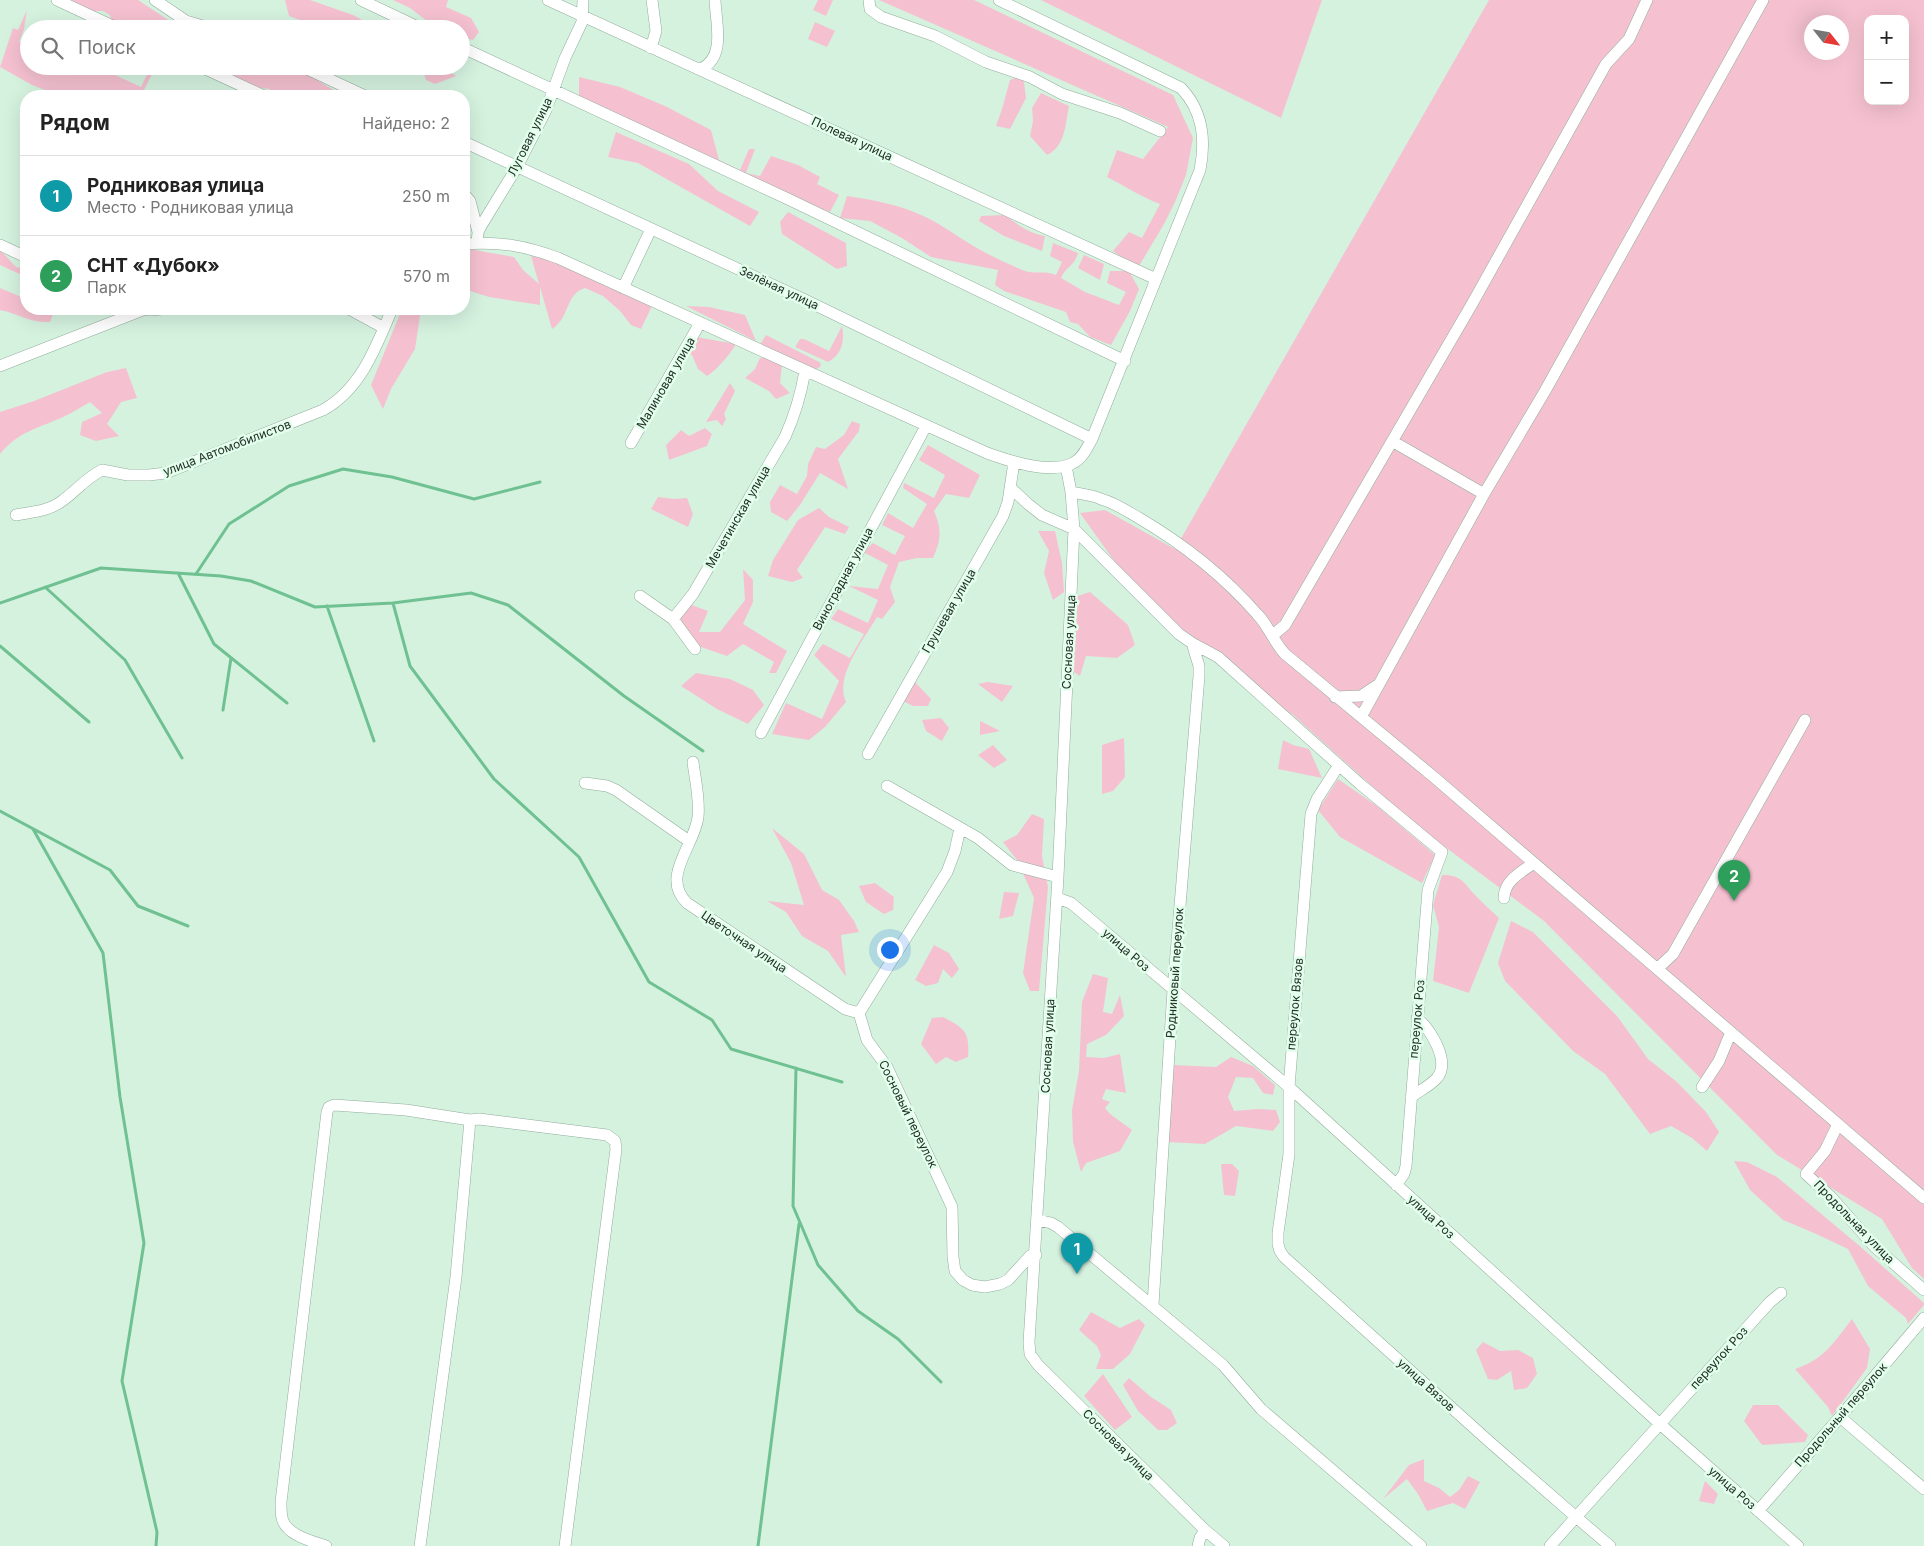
<!DOCTYPE html>
<html lang="ru">
<meta charset="utf-8">
<style>
:root{--surface:#fff;--page:#f2f2f2;--text:#222;--muted:#767676;--line:#e0e0e0;--accent:#a3155a}
body{margin:0;font-family:Inter,sans-serif;background:var(--page);color:var(--text)}
.controls{position:absolute;right:15px;top:15px;display:grid;overflow:hidden;border-radius:10px;box-shadow:0 5px 20px #0002}
.controls button{width:45px;height:45px;display:grid;place-items:center;padding:0;border:0;border-bottom:1px solid var(--line);background:var(--surface);color:var(--text);font:25px sans-serif}
.compass{position:absolute;left:1804px;top:15px;width:45px;height:45px;border-radius:50%;background:var(--surface);box-shadow:0 5px 20px #0002;rotate:121deg}
.you{position:absolute;left:889px;top:949px;width:18px;height:18px;margin:-12px;border:4px solid #fff;border-radius:50%;background:#1a73e8;box-shadow:0 0 0 8px #1a73e833}
.badge{display:grid;place-items:center;width:32px;height:32px;border-radius:50%;background:var(--accent);color:#fff;font-size:16px;font-weight:700}
.pin{position:absolute;translate:-50% -41px;filter:drop-shadow(0 1px 2px #0008)}
.pin::after{content:'';position:absolute;top:26px;width:18px;height:15px;background:inherit;clip-path:polygon(0 0,100% 0,50% 100%)}
.list{margin:0;padding:0;list-style:none}
h2{display:flex;justify-content:space-between;align-items:center;height:65px;margin:0;padding:0 20px;font-size:21px}
h2 small{font-size:16px;font-weight:400;color:var(--muted)}
.list li{display:grid;grid-template-columns:32px 1fr auto;gap:15px;align-items:center;box-sizing:border-box;height:80px;padding:0 20px;border-top:1px solid var(--line)}
.list b{display:block;font-size:19px;white-space:nowrap}
.list p{margin:0;font-size:16px;white-space:nowrap;color:var(--muted)}
.list em{font-size:16px;font-style:normal;color:var(--muted)}
.icon{flex:none;width:28px;height:28px;fill:none;stroke:currentColor;stroke-width:2;stroke-linecap:round;stroke-linejoin:round}
.map{position:relative;flex:none;width:1924px;height:1546px;overflow:hidden}
.search{position:absolute;background:var(--surface);box-shadow:0 5px 20px #0002;left:20px;top:20px;width:450px;height:55px;display:flex;align-items:center;gap:12px;box-sizing:border-box;padding:0 18px;border-radius:28px;color:var(--muted);font-size:19px}
.panel{position:absolute;background:var(--surface);box-shadow:0 5px 20px #0002;left:20px;top:90px;width:450px;height:225px;border-radius:20px}
.map>svg:first-child{display:block}
.green{fill:#f5c1d1;fill-rule:evenodd}
.lines{fill:none;stroke-linecap:round;stroke-linejoin:round}
.stream{stroke:#6fc192;stroke-width:3}
.street-casing{stroke:#91ac9b;stroke-width:12}
.street{stroke:#fff;stroke-width:11}
.labels{text-anchor:middle;stroke-width:5;stroke-linejoin:round;paint-order:stroke}
.street-label{font-size:12px;fill:#222d26;stroke:#e2ffec}
</style>
<div class="map">
<svg width="1924" height="1546" viewBox="0 0 1924 1546">
<rect width="100%" height="100%" fill="#d5f2df"/>
<!-- green -->
<path class="green" d="M65 0H138L170 21 174 29H126L123 21 112 22 110 15 103 11H89Z
M285 0H310L353 15 379 29H369L366 27 365 29H323L289 16Z
M393 0H448L446 7 471 18 479 32 473 40 461 37V29H446L431 24 410 8Z
M818 0H833L826 16 813 10Z
M879 0H974L1173 95 1193 138 1186 175 1175 202 1164 224 1139 266 1125 260 1113 251 1129 232 1142 238 1160 204C1141 197 1125 186 1107 177L1117 150 1143 159 1168 127Z
M1041 0H1322L1281 118Z
M1489 0H1924V1279L1912 1268 1882 1219 1777 1155 1544 921 1413 823 1293 715 1152 614 1080 513 1105 510 1175 549ZM1868 19H1905V101H1868ZM1812 22H1842V52H1812Z
M27 10 24 29 19 42 29 43V66H116L113 74 141 87 151 66H156L141 96H61L32 85 0 67 13 28 18 30Z
M815 22 835 31 827 47 808 39Z
M225 66H278L290 73 304 72 340 94V96H281L269 89 254 87 235 76Z
M422 66H442L456 76 435 84 426 80Z
M1023 75 1026 98 1010 129 996 126 1002 109 1010 80Z
M579 77 620 87 665 106 711 130 719 160 740 170 749 149H755L746 173 760 176 771 156 798 165 820 177 817 184 839 195 830 212 800 200 579 102Z
M1041 93 1069 106C1065 124 1066 146 1047 155L1030 136 1033 121 1032 108Z
M616 132 689 164 718 191 759 212 750 226 638 163 608 157Z
M847 196C872 200 898 204 921 215 938 222 952 233 967 242 984 253 1004 262 1022 270 1034 275 1044 270 1056 275L1062 262 1050 256 1053 243 1078 253C1074 267 1066 266 1061 278L1085 292 1119 305 1126 292 1107 283 1110 271H1129L1139 289 1130 311 1111 345 1090 337 1078 324 1070 322 1066 312 1004 291 995 285 998 270 931 257 902 238 870 221 840 218Z
M788 212 846 243 847 266 837 269 782 234 780 222Z
M1005 215C1018 225 1029 233 1045 236L1042 251 1004 236 979 221 981 216Z
M469 249 514 257 523 270 539 284 531 256 559 262 652 306 641 329 631 325 620 311 603 296 585 288C564 295 571 317 552 329L540 287V305L489 297 464 289V251Z
M0 251C8 256 10 263 18 268L26 263V277L0 265Z
M1084 255 1104 264 1100 280 1078 268Z
M0 288 26 299V309H55L50 322C29 323 20 314 0 310Z
M686 306 709 307 745 315 756 341Z
M402 309H421L415 349 391 389 383 409 371 385Z
M842 326C845 341 842 354 828 362L795 347 800 339H804L829 351Z
M766 335 821 363 820 367 814 370 759 346Z
M696 337 736 344C731 353 716 371 707 376L698 369 692 355 687 353Z
M760 358H769L782 365 780 383 790 393 776 399 769 391 745 378 755 369Z
M126 368 137 398 121 402 107 424 119 436 96 441 80 435 82 422 102 413 90 402C81 407 72 413 63 417 37 429 19 431 0 454V412L34 401 107 372Z
M730 383 735 391 724 414 726 419 722 426 717 420 706 422Z
M852 421 860 424 859 431 838 459 848 489 820 473 800 505 787 521 771 512 770 502 780 485 797 494 807 476 808 464 816 447 825 449 844 435Z
M705 428 712 434 707 446 669 460 666 445 681 430 689 436Z
M928 445 980 475 969 498 946 494 934 511C942 530 941 540 933 558H917L899 562 890 587 895 602 882 619 877 617C864 639 834 677 846 702L825 727 809 740 772 734 786 703 822 719 839 681 814 655 823 644 850 658 864 634 831 619 838 609 868 623 878 600 849 586 878 589 888 565 863 552 873 543 895 555 905 536 882 525 888 513 913 528 927 504 903 488 904 483 934 498 945 475 919 460Z
M658 497 674 499 687 498 693 514 688 527 651 509Z
M819 508 829 517 849 527 845 534 825 527 797 570 803 578 792 582 768 576 773 560 798 520Z
M1038 531H1055L1062 563 1064 592 1053 600 1044 573 1049 551Z
M743 569 753 580V602L743 624 787 651 776 673H769L774 662 743 644 727 656 692 644 678 625 686 603 708 611 699 632H720L745 600Z
M1090 592 1128 625 1135 645 1117 658 1086 656 1080 676 1068 668 1071 598Z
M696 673 730 679 753 690 764 705 748 724 717 709 681 686Z
M911 678 931 699 928 706H913L899 699Z
M988 682 1013 686 1002 702 978 684Z
M941 718 949 728 942 741 926 731 922 720Z
M980 721 1000 731 980 735Z
M1124 738 1125 777 1113 791 1102 794V745Z
M1283 740 1293 745 1309 749 1322 778 1278 769Z
M993 745 1007 760 994 768 978 755Z
M1338 779 1377 806 1435 855 1422 883 1340 837 1318 810Z
M1032 814 1044 819 1042 856 1048 887 1039 991H1030L1023 973 1034 898 1017 860 1003 842 1017 835Z
M772 828 804 854 822 890 839 900 854 921 859 932 841 935 846 977 828 951 802 936 786 912 767 901 804 905 791 863Z
M1442 875C1462 875 1463 882 1475 895 1482 903 1491 910 1499 918L1469 993 1433 981 1439 927 1433 905Z
M875 883 894 897 893 910 884 914 866 902 859 886Z
M1004 892 1019 893 1013 916 999 919Z
M1511 921 1533 932 1617 1016 1648 1059 1677 1082 1706 1112 1719 1132 1707 1151 1692 1138 1671 1126 1650 1134 1605 1074 1573 1051 1505 981 1498 963Z
M934 945 949 953 959 969 952 978 943 969 938 983 926 986 915 980Z
M1093 974 1108 978 1103 1012 1112 1014 1120 995 1124 1016 1106 1035 1087 1044 1086 1057 1104 1058 1120 1054 1126 1093 1106 1089 1102 1099 1110 1102 1105 1108 1110 1114 1132 1130 1120 1151 1086 1163 1081 1172 1073 1142 1072 1110 1079 1071 1082 1002Z
M943 1017C964 1028 970 1031 968 1057L956 1062 946 1057 936 1064 921 1044 932 1018Z
M1231 1057 1253 1066 1275 1085 1273 1095 1263 1093 1253 1078 1236 1077 1228 1097 1234 1111 1258 1109 1276 1110 1280 1122 1273 1131 1236 1126 1205 1144 1167 1142 1174 1065 1216 1067Z
M1734 1161 1747 1162 1777 1177 1862 1248 1924 1303V1305L1908 1324 1906 1318 1868 1286 1848 1249 1814 1233 1783 1220 1750 1190Z
M1221 1164H1232L1239 1171 1235 1196 1224 1195Z
M1091 1312 1120 1328 1139 1319 1145 1325 1130 1354 1113 1369H1096L1101 1355 1097 1346 1079 1330Z
M1852 1319 1870 1349 1867 1368 1832 1416 1828 1407 1795 1369C1825 1359 1833 1343 1852 1319Z
M1483 1342 1500 1351 1518 1350 1533 1358 1537 1374 1527 1388 1514 1390 1511 1371 1497 1380 1488 1379 1476 1350Z
M1103 1374 1132 1417 1115 1430 1084 1396Z
M1129 1378 1151 1397 1171 1410 1177 1423 1167 1430H1158L1138 1411 1123 1385Z
M1753 1405H1778L1808 1435 1805 1442 1762 1445 1744 1421Z
M1424 1459V1481L1439 1488 1450 1497 1459 1490 1468 1476 1480 1482 1465 1509 1453 1503 1427 1511 1418 1494 1407 1479 1383 1499 1409 1465Z
M1705 1481 1718 1494 1714 1504 1699 1501Z"/>
<g class="lines">
<!-- stream -->
<path class="stream" d="M178 573 214 644 287 703
M196 574 229 524 289 486 343 469 392 477 474 499 540 482
M45 587 125 660 182 758
M0 603 101 568 221 576 251 581 315 607 393 603 471 593 508 605 624 696 703 751
M393 603 410 666 494 779 579 857 649 982 712 1020 731 1049 842 1082
M327 606 374 741
M0 646 89 722
M223 710 231 658
M0 811 110 870 138 906 188 926
M33 829 103 953 120 1097 144 1243 122 1381 157 1532 156 1546
M796 1068 793 1206 818 1265 858 1311 898 1339 941 1382
M758 1546 799 1224"/>
<!-- street casing -->
<g class="street-casing">
<path id="street" d="M57 0 119 29
M155 0 186 21 213 29
M361 0 422 29
M548 0 1156 279
M869 0 870 9 881 17 935 36 986 62 1030 77 1062 94 1120 113 1160 131
M461 47 788 199 1125 361
M651 48 656 31 652 0
M199 66 264 96
M301 66 365 96
M701 69C726 57 716 24 715 0
M225 78 231 66
M464 142 805 300 1092 439
M464 194 470 201 478 232
M477 243 478 232 481 226 517 167 546 110 565 58 582 22 583 0
M464 244C499 241 526 246 558 258L987 453C1009 461 1050 475 1073 463 1082 459 1087 448 1092 439L1200 170C1206 139 1203 111 1181 88L999 0
M0 245 26 257
M623 288 651 229
M141 309 151 310 162 309
M349 309 384 328
M0 366 143 310
M1392 441 1484 494
M631 443 700 323
M1066 466 1071 492 1074 529 1058 877 1029 1342 1030 1354 1038 1365 1205 1530 1224 1546
M1011 488 1028 504 1042 515 1074 529 1179 634 1192 643 1218 657 1360 784 1442 852 1428 890 1406 1166 1404 1174 1396 1185
M1071 492C1081 494 1092 495 1101 499 1115 503 1127 511 1139 518 1183 544 1223 575 1257 614 1269 626 1274 643 1285 654L1435 778 1924 1198
M16 515C32 512 49 511 62 501 76 491 86 478 102 470L128 475H149L166 473 323 410C361 389 376 347 392 309
M640 596 673 619 693 594 785 437C795 415 801 394 805 371
M673 619 695 649
M1273 635 1285 625 1472 304 1606 64 1629 39 1647 0
M1335 697 1361 696 1376 686
M1361 717 1484 494 1545 391 1763 0
M761 733 926 426
M868 754 1003 516 1008 502 1014 462
M693 762C695 779 700 799 698 817 695 845 660 877 687 903L845 1009 859 1013
M1339 765 1317 799 1311 814 1289 1087V1154L1278 1233V1244L1280 1251 1284 1257 1492 1444 1576 1517 1550 1546
M585 783 607 786 616 790 689 841
M887 786 978 838 1012 865 1058 877
M960 828 955 851 947 872 859 1013 867 1040 887 1067 952 1207 953 1257 955 1271 963 1280 972 1285 985 1287 1000 1284 1008 1280 1030 1256 1036 1255
M1057 898 1071 903 1289 1087 1660 1424 1798 1546
M1504 898C1504 881 1521 872 1534 863
M1658 968 1673 954 1805 720
M1702 1087 1719 1061 1731 1032
M1411 1097C1419 1091 1430 1086 1437 1078 1451 1061 1430 1029 1417 1018
M470 1120 479 1119 607 1135 615 1141 616 1149 565 1546
M1838 1124 1825 1151 1806 1174 1831 1197 1875 1247 1924 1290
M1038 1220 1051 1223 1058 1227 1223 1365 1261 1409 1421 1546
M1153 1305 1173 990 1199 676V666L1192 643
M1840 1417 1924 1489
M1758 1511 1840 1417 1924 1318
M326 1546C311 1541 286 1535 282 1518 281 1513 281 1507 281 1502L327 1112 329 1107 334 1105 406 1110 470 1120 456 1277 420 1546
M1198 1546 1200 1538 1205 1530
M1610 1546 1576 1517 1770 1302 1781 1293"/>
</g>
<!-- street -->
<use href="#street" class="street"/>
</g>
<g class="labels">
<!-- street labels -->
<g class="street-label">
<text transform="translate(530 137) rotate(-64)" y="4">Луговая улица</text>
<text transform="translate(852 139) rotate(25)" y="4">Полевая улица</text>
<text transform="translate(779 288) rotate(25)" y="4">Зелёная улица</text>
<text transform="translate(666 383) rotate(-60)" y="4">Малиновая улица</text>
<text transform="translate(227 448) rotate(-21)" y="4">улица Автомобилистов</text>
<text transform="translate(738 517) rotate(-60)" y="4">Мечетинская улица</text>
<text transform="translate(843 579) rotate(-62)" y="4">Виноградная улица</text>
<text transform="translate(949 611) rotate(-60)" y="4">Грушевая улица</text>
<text transform="translate(1069 642) rotate(-87)" y="4">Сосновая улица</text>
<text transform="translate(744 942) rotate(34)" y="4">Цветочная улица</text>
<text transform="translate(1126 950) rotate(41)" y="4">улица Роз</text>
<text transform="translate(1175 973) rotate(-86)" y="4">Родниковый переулок</text>
<text transform="translate(1295 1004) rotate(-85)" y="4">переулок Вязов</text>
<text transform="translate(1417 1019) rotate(-85)" y="4">переулок Роз</text>
<text transform="translate(1048 1046) rotate(-87)" y="4">Сосновая улица</text>
<text transform="translate(908 1114) rotate(64)" y="4">Сосновый переулок</text>
<text transform="translate(1431 1217) rotate(42)" y="4">улица Роз</text>
<text transform="translate(1854 1222) rotate(46)" y="4">Продольная улица</text>
<text transform="translate(1719 1358) rotate(-48)" y="4">переулок Роз</text>
<text transform="translate(1426 1385) rotate(42)" y="4">улица Вязов</text>
<text transform="translate(1841 1415) rotate(-49)" y="4">Продольный переулок</text>
<text transform="translate(1118 1445) rotate(45)" y="4">Сосновая улица</text>
<text transform="translate(1732 1488) rotate(41)" y="4">улица Роз</text>
</g>
</g>
</svg>
<div class="controls">
<button>+</button>
<button>−</button>
</div>
<svg class="compass" viewBox="-18 -18 36 36"><path d="M0-13l5 13h-10z" fill="#e53935"/><path d="M0 13l5-13h-10z" fill="#767676"/></svg>
<div class="you"></div>
<div class="pin badge" style="left:1077px;top:1274px;background:#0f9aa8">1</div>
<div class="pin badge" style="left:1734px;top:901px;background:#2e9e5b">2</div>
<div class="search"><svg class="icon" aria-label="search" viewBox="0 0 24 24"><circle cx="10" cy="10" r="6"/><path d="M15 15l6 6"/></svg>Поиск</div>
<section class="panel">
<h2>Рядом<small>Найдено: 2</small></h2>
<ul class="list">
<li><span class="badge" style="background:#0f9aa8">1</span><div><b>Родниковая улица</b><p>Место · Родниковая улица</p></div><em>250 m</em></li>
<li><span class="badge" style="background:#2e9e5b">2</span><div><b>СНТ «Дубок»</b><p>Парк</p></div><em>570 m</em></li>
</ul>
</section>
</div>
